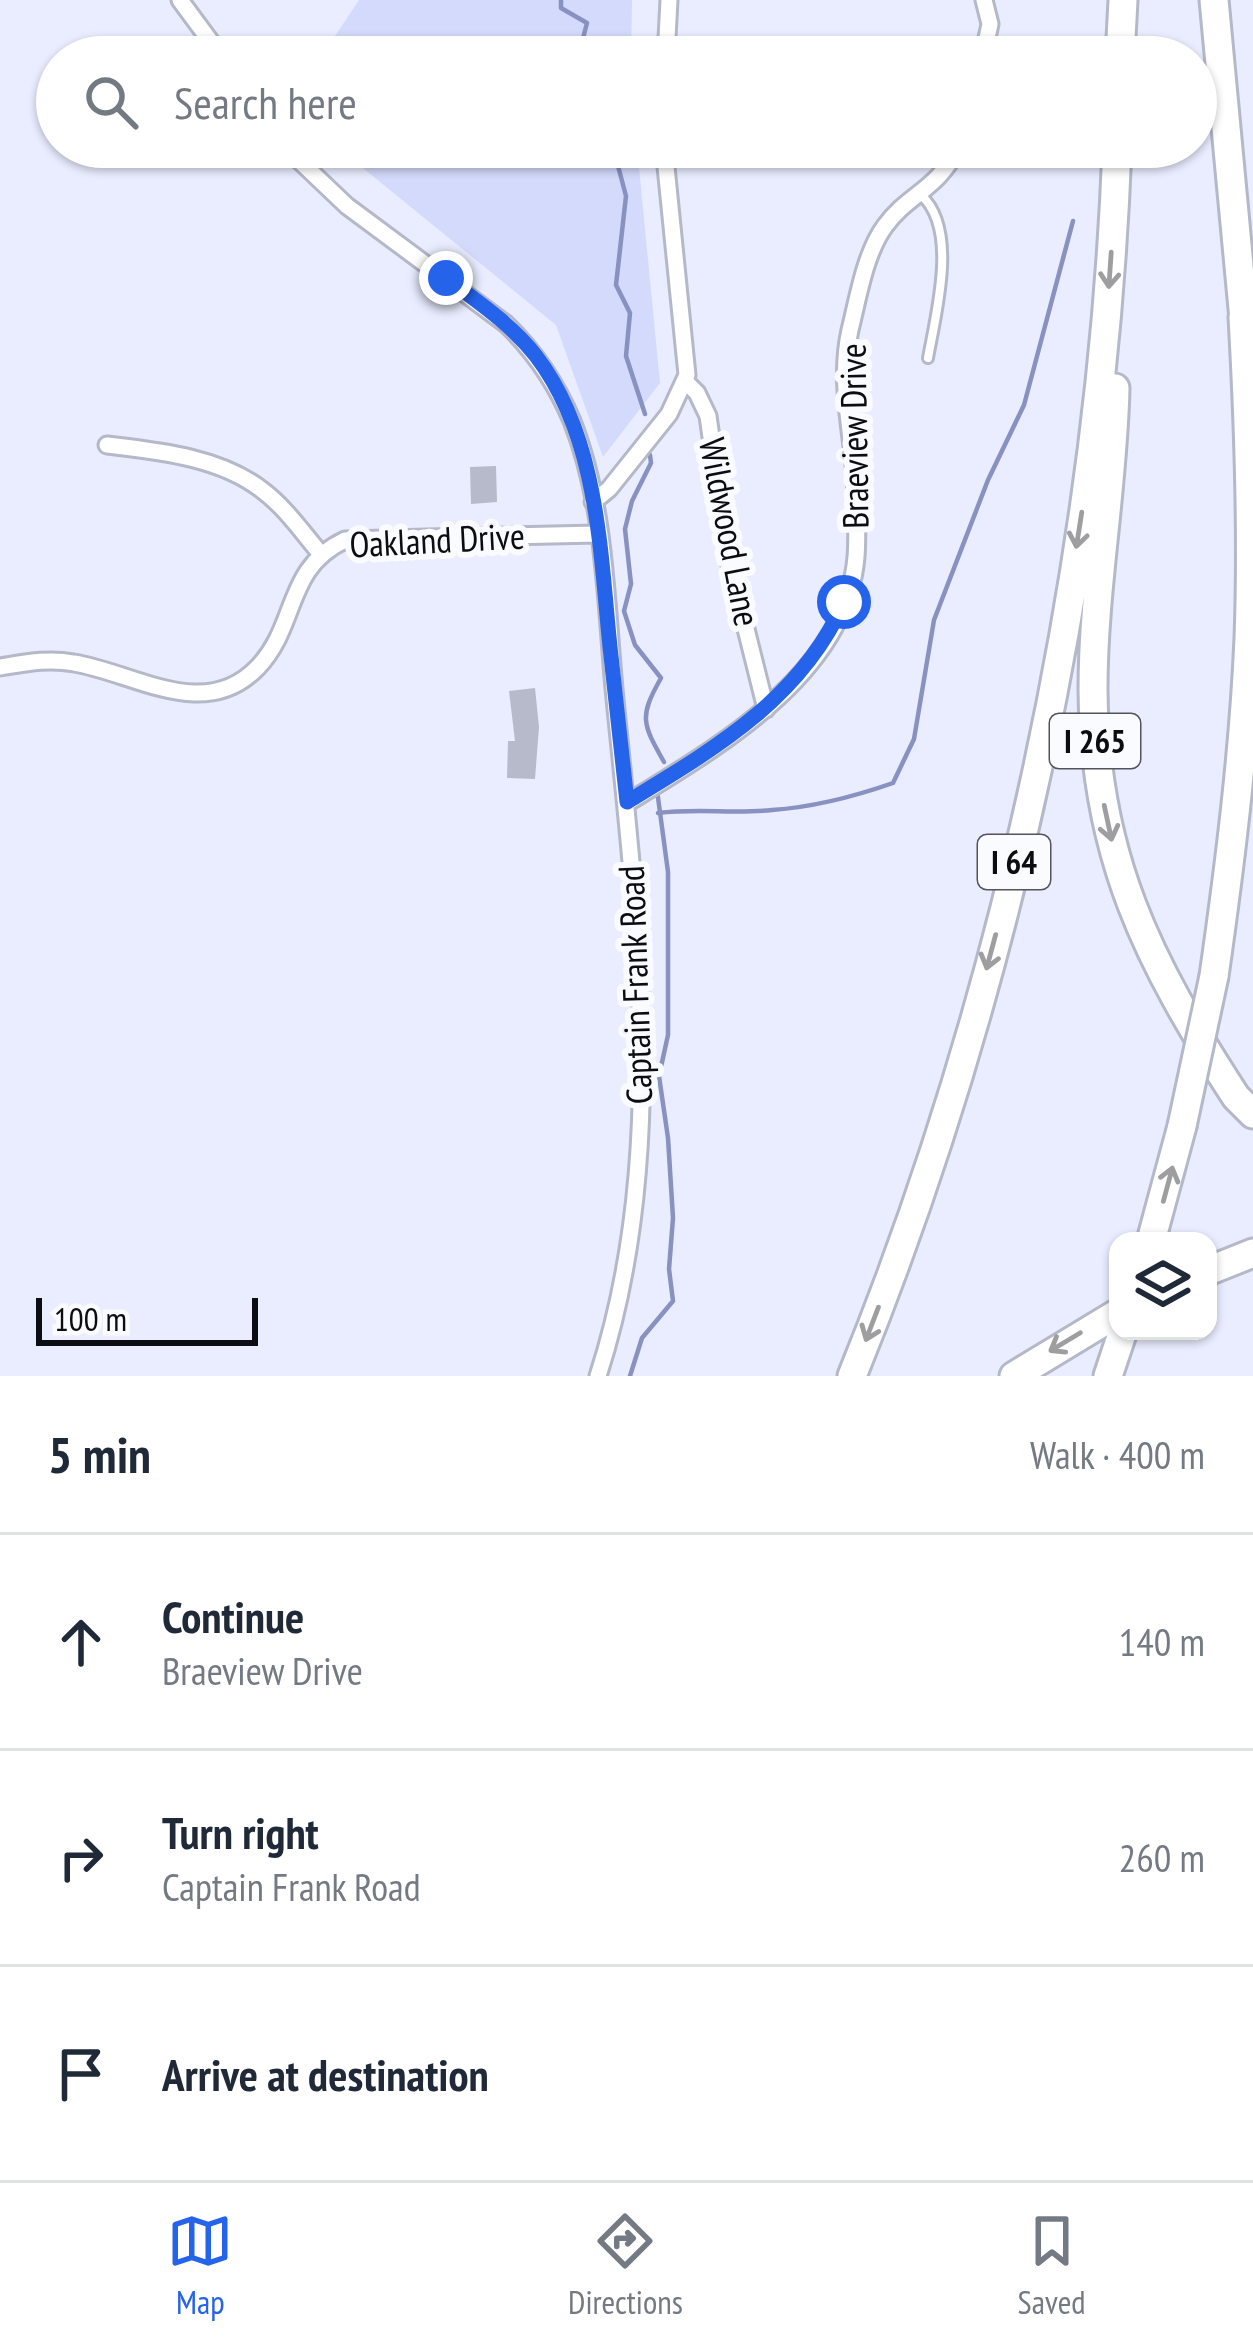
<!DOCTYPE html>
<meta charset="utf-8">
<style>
:root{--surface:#fff;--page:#f2f2f3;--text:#1f2937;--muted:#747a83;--line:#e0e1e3;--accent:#2563eb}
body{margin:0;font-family:"PT Sans Narrow",sans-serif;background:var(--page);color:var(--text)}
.controls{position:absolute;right:36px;bottom:36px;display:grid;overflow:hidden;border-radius:24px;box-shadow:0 3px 9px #0004}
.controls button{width:108px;height:108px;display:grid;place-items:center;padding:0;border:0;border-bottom:3px solid var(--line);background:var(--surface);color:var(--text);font:60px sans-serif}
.scale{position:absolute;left:36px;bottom:30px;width:222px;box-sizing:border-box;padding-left:12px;border:6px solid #0c0d12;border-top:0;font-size:33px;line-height:42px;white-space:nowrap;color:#0c0d12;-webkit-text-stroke:9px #fafbff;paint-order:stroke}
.stop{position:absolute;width:36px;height:36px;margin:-27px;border:9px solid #2563eb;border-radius:50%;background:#fff}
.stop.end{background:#2563eb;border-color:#fff;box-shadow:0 3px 12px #0008}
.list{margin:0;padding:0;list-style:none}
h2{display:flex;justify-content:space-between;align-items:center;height:156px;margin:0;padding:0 48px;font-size:51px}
h2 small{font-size:39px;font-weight:400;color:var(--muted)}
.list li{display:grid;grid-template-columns:78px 1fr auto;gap:36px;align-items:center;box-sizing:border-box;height:216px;padding:0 48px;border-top:3px solid var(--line)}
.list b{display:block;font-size:45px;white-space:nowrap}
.list p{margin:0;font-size:39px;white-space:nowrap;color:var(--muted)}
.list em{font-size:39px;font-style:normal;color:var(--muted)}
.icon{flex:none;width:66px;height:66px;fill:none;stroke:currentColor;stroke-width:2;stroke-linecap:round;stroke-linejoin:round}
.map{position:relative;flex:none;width:1253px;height:1376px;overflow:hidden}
.search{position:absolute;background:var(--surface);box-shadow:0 3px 9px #0004;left:36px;right:36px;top:36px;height:132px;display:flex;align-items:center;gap:30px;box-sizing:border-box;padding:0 42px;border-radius:66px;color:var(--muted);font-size:45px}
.sheet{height:804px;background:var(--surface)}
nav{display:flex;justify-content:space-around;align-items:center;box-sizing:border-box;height:168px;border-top:3px solid var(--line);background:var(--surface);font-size:33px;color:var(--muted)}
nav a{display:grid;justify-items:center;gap:6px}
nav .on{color:var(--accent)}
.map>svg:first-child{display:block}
.green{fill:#d3dafc}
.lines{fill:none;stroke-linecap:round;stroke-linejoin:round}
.stream{stroke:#8891c0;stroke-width:4.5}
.building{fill:#b6baca}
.lane-casing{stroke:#b4b8c8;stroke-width:14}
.street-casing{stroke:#b4b8c8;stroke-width:21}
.highway-casing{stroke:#b4b8c8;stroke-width:33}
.lane{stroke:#fff;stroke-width:8}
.street{stroke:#fff;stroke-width:15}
.highway{stroke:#fff;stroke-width:27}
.highway-bridge-casing{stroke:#b4b8c8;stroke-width:33;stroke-linecap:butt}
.highway-bridge{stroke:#fff;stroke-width:27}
.oneway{stroke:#9e9ea0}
.route{stroke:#2563eb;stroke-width:15}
.labels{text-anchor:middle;stroke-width:12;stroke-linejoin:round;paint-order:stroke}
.shield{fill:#fafbff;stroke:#535459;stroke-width:3}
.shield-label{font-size:33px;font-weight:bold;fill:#0c0d12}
.street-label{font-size:36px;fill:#0c0d12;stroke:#fafbff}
</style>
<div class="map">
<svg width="1253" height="1376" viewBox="0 0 1253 1376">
<rect width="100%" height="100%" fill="#e9edff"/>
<!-- green -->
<path class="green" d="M359 0H632L631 57H321Z
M337 147H637L660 383 603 457 556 325Z"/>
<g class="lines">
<!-- stream -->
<path class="stream" d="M561 0V8L587 23 578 57
M613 147 626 196 616 285 630 313 626 356 645 414
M650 455 651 463 632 501 625 529 631 584 624 611 635 645 661 678C639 717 642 723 664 762
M658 813C696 808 734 814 772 810 815 807 853 797 893 783L914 739 934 620 988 480 1024 405 1073 221
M630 1376 642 1338 673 1301 669 1269 673 1218 668 1138 659 1076 668 1035V872L657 790"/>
</g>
<!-- building -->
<path class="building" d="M496 466 497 502 471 504 470 467Z
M535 688 539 727 535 779 507 778 508 741H515L509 691Z"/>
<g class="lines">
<!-- lane casing -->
<g class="lane-casing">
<path id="lane" d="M921 195C959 229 936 313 928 358"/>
</g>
<!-- street casing -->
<g class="street-casing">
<path id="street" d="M180 0 222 57
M666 57 669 0
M983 57 990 24 984 0
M285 147 347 206 506 324C535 352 556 383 572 421 606 507 606 608 615 699 637 922 669 1158 598 1376
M685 381 697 393 708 416 728 557 766 709
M107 445C158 451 220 457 262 490 285 507 302 532 320 553
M593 502 609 489 669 414 687 375 664 147
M0 667C25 663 48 658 74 663 135 673 205 723 258 667 298 625 285 568 345 540L597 534
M627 803C716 748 846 675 856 557 858 531 856 502 855 475 851 426 839 379 850 330 858 298 865 253 885 226 909 193 938 190 958 147"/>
</g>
<!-- highway casing -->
<g class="highway-casing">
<path id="highway" d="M1214 0 1245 330
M1120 57 1123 0
M1115 388C1113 488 1093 589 1093 689 1094 855 1148 962 1236 1097L1253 1114
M1214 976C1230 864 1244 752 1249 638 1253 531 1249 424 1243 317
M1151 1241 1182 1126
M1208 1271 1253 1253
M852 1376C1006 998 1102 555 1117 147
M1014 1376 1118 1313
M1108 1376 1123 1331"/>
</g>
<!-- lane -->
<use href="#lane" class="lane"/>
<!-- street -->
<use href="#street" class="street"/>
<!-- highway -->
<use href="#highway" class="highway"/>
<!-- highway-bridge casing -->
<g class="highway-bridge-casing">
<path id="highway-bridge" d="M1182 1126 1214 976"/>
</g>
<!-- highway-bridge -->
<use href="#highway-bridge" class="highway-bridge"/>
</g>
<!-- one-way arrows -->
<defs><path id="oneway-shaft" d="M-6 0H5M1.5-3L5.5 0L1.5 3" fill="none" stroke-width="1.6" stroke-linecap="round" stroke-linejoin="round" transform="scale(3)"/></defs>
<g class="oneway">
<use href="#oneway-shaft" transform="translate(1110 270) rotate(94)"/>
<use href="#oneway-shaft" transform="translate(1079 530) rotate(99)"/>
<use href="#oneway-shaft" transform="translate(1108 823) rotate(78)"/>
<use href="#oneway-shaft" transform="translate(991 952) rotate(105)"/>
<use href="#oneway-shaft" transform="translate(1168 1184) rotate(-75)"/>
<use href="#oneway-shaft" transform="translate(872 1324) rotate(111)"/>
<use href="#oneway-shaft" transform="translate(1065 1342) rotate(149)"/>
</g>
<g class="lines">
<!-- route -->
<path class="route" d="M446 278C478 302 511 324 536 356 598 437 600 549 610 647 616 699 621 751 627 802 714 749 801 699 844 602"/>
</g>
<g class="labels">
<!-- shield labels -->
<g class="shield">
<rect x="1050" y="714" width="90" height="54" rx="9"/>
<rect x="978" y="835" width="72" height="54" rx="9"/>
</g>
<g class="shield-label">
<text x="1095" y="753">I 265</text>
<text x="1014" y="874">I 64</text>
</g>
<!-- street labels -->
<g class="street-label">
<text transform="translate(854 436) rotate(-91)" y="13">Braeview Drive</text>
<text transform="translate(730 532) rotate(79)" y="13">Wildwood Lane</text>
<text transform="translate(437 540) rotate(-3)" y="13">Oakland Drive</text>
<text transform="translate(635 985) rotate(-92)" y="13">Captain Frank Road</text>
</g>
</g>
</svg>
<div class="controls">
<button><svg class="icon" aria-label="layers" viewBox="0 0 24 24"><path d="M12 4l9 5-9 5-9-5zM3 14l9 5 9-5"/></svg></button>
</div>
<div class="scale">100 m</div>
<div class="stop" style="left:844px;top:602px"></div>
<div class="stop end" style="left:446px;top:278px"></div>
<div class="search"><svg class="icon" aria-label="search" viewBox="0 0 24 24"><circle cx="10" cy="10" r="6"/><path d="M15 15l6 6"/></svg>Search here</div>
</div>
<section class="sheet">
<h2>5 min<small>Walk · 400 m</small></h2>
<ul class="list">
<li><svg class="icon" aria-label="ahead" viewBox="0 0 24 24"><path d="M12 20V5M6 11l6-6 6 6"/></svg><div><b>Continue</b><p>Braeview Drive</p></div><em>140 m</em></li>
<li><svg class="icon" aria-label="right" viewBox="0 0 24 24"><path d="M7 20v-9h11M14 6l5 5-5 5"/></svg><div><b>Turn right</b><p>Captain Frank Road</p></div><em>260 m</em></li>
<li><svg class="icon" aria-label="arrive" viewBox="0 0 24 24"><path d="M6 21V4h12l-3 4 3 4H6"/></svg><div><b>Arrive at destination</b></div></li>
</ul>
</section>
<nav>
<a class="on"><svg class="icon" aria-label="map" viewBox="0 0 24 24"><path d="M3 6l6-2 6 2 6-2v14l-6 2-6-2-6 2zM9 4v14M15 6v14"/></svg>Map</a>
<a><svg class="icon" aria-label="directions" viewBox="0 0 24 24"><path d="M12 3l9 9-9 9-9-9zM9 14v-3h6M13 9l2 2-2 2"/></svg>Directions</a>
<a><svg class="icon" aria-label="saved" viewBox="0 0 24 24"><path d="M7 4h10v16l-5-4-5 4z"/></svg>Saved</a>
</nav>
